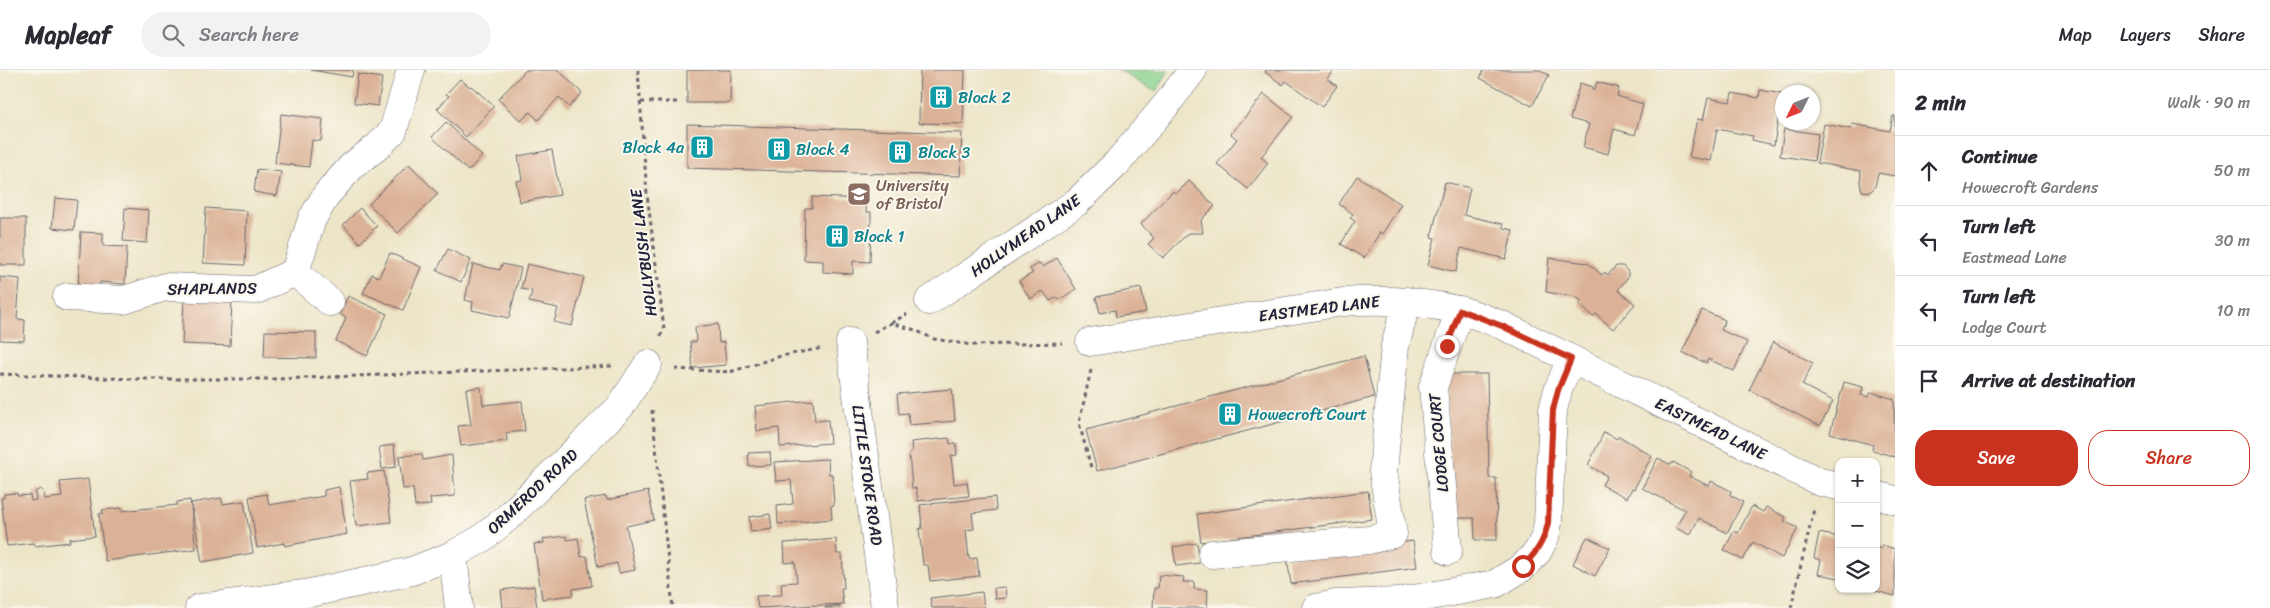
<!DOCTYPE html>
<meta charset="utf-8">
<style>
:root{--surface:#fff;--page:#f2f2f3;--text:#2b2b33;--muted:#7c7c81;--line:#e1e1e2;--accent:#c8321e}
body{margin:0;font-family:Sriracha,sans-serif;background:var(--page);color:var(--text)}
.controls{position:absolute;right:15px;bottom:15px;display:grid;overflow:hidden;border-radius:10px;box-shadow:0 1px 4px #0004}
.controls button{width:45px;height:45px;display:grid;place-items:center;padding:0;border:0;border-bottom:1px solid var(--line);background:var(--surface);color:var(--text);font:25px sans-serif}
.compass{position:absolute;left:1775px;top:15px;width:45px;height:45px;border-radius:50%;background:var(--surface);box-shadow:0 1px 4px #0004;rotate:227deg}
.stop{position:absolute;width:15px;height:15px;margin:-11px;border:4px solid #c8321e;border-radius:50%;background:#fff}
.stop.end{background:#c8321e;border-color:#fff;box-shadow:0 1px 5px #0008}
.list{margin:0;padding:0;list-style:none}
h2{display:flex;justify-content:space-between;align-items:center;height:65px;margin:0;padding:0 20px;font-size:21px}
h2 small{font-size:16px;font-weight:400;color:var(--muted)}
.list li{display:grid;grid-template-columns:32px 1fr auto;gap:15px;align-items:center;box-sizing:border-box;height:70px;padding:0 20px;border-top:1px solid var(--line)}
.list b{display:block;font-size:19px;white-space:nowrap}
.list p{margin:0;font-size:16px;white-space:nowrap;color:var(--muted)}
.list em{font-size:16px;font-style:normal;color:var(--muted)}
.actions{display:flex;gap:10px;padding:15px 20px}
.actions a{flex:1;padding:11px 0;border:1px solid var(--accent);border-radius:20px;text-align:center;font-size:18px;color:var(--accent)}
.actions .main{background:var(--accent);color:#fff}
.icon{flex:none;width:28px;height:28px;fill:none;stroke:currentColor;stroke-width:2;stroke-linecap:round;stroke-linejoin:round}
.map{position:relative;flex:none;width:1895px;height:538px;overflow:hidden}
header{display:flex;align-items:center;gap:30px;box-sizing:border-box;height:70px;padding:0 25px;background:var(--surface);border-bottom:1px solid var(--line)}
header strong{font-size:24px}
nav{display:flex;gap:28px;margin-inline-start:auto;font-size:18px}
.search{width:350px;height:45px;background:var(--page);display:flex;align-items:center;gap:12px;box-sizing:border-box;padding:0 18px;border-radius:28px;color:var(--muted);font-size:19px}
main{display:flex}
aside{flex:1;background:var(--surface)}
.map>svg:first-child{display:block}
.grass{fill:#8bd38f;stroke:#567a65}
.building{fill:#dbb297}
.lines{fill:none;stroke-linecap:round;stroke-linejoin:round}
.minor-casing{stroke:#69666c;stroke-width:29}
.path{stroke:#69666c;stroke-width:3;stroke-dasharray:4 4;stroke-linecap:butt}
.minor{stroke:#fff;stroke-width:28}
.route{stroke:#c8321e;stroke-width:6}
.labels{text-anchor:middle;stroke-width:4;stroke-linejoin:round;paint-order:stroke}
.culture-label{font-size:16px;fill:#0d838f;stroke:#fbf7ec;text-anchor:start}
.education-label{font-size:16px;fill:#785e54;stroke:#fbf7ec;text-anchor:start}
.street-label{font-size:16px;fill:#22223b;stroke:#fbf7ec}
</style>
<header>
<strong>Mapleaf</strong>
<div class="search"><svg class="icon" aria-label="search" viewBox="0 0 24 24"><circle cx="10" cy="10" r="6"/><path d="M15 15l6 6"/></svg>Search here</div>
<nav><a>Map</a><a>Layers</a><a>Share</a></nav>
</header>
<main>
<div class="map">
<svg width="1895" height="538" viewBox="0 0 1895 538">
<rect width="100%" height="100%" fill="#fbf7ec"/>
<filter id="ink" filterUnits="userSpaceOnUse"><feTurbulence type="fractalNoise" baseFrequency=".02" numOctaves="2"/><feDisplacementMap in="SourceGraphic" scale="10" xChannelSelector="R" yChannelSelector="G"/><feConvolveMatrix kernelMatrix="1 2 1 2 8 2 1 2 1" color-interpolation-filters="sRGB"/></filter>
<filter id="wash" filterUnits="userSpaceOnUse"><feTurbulence type="fractalNoise" baseFrequency=".0096" numOctaves="4" result="noise"/><feDisplacementMap in="SourceGraphic" scale="20" xChannelSelector="R" yChannelSelector="G"/><feGaussianBlur stdDeviation="1.12" result="paint"/><feColorMatrix in="noise" values="0 0 0 0 0 0 0 0 0 0 0 0 0 0 0 0 0 1.4 0 .05"/><feComposite in="paint" operator="in"/></filter>
<g filter="url(#wash)">
<rect width="100%" height="100%" fill="#ece5c7"/>
<!-- grass -->
<path class="grass" d="M1118 0H1169L1156 22Z"/>
<g id="blocks">
<!-- building -->
<path class="building" d="M311 0H353L352 7Z
M526 0H558L582 23 569 37 559 27 538 50 530 42 521 51 498 29Z
M687 0H731L730 33H687Z
M920 0H965L963 54 919 53Z
M1266 0H1334L1328 9 1337 16 1322 37 1286 11 1283 15 1265 2Z
M1484 0H1540L1549 5 1532 36 1480 8Z
M358 4 382 8 378 36 354 33Z
M460 9 470 17 471 16 494 36 466 67 437 39 449 26 446 24Z
M1597 12 1619 18 1617 26 1643 34 1635 65 1614 59 1608 84 1583 77 1589 54 1570 49 1580 13 1592 17V20H1594Z
M1760 20 1782 24 1774 75 1752 70 1753 66 1717 59 1711 91 1689 87 1697 49 1703 50 1708 28 1730 32 1732 23 1759 28Z
M1264 24 1293 47 1261 87 1268 93 1248 119 1217 94 1237 69 1231 64Z
M281 44 323 49 321 71 312 70 309 97 275 93Z
M1893 46H1895V106L1878 103 1875 117 1870 122 1862 121 1860 113 1861 101 1817 93 1824 54 1851 59 1852 54 1890 61Z
M446 52 482 86 468 101 432 67Z
M687 54 962 63 960 106 687 98Z
M1784 59 1818 64 1814 91 1780 86Z
M552 80 560 125 520 132 516 111 522 110 518 86Z
M409 94 438 124 398 163 369 134Z
M257 99 281 102 277 126 254 122Z
M1357 106 1401 134 1382 164 1380 162 1364 188 1341 174 1355 151 1350 148 1353 144 1339 134Z
M1189 111 1215 136 1201 150 1203 163H1188L1163 188 1148 174 1154 168 1141 154 1173 121 1176 124Z
M1445 112 1470 118 1464 145 1503 154V158L1513 160 1506 189 1461 178 1456 202 1428 195 1435 168 1431 167Z
M812 127 867 129 866 142H871L870 192 853 191V204L823 202V191L804 190 805 138H812Z
M55 128 77 130 74 160 52 158Z
M125 138 149 140 147 173 123 171Z
M206 138 247 141 245 195 203 193Z
M360 138 377 156 360 173 343 155Z
M0 148H26V195H0Z
M81 162 103 163V176L127 177 125 214 100 212V220L78 219Z
M448 179 471 190 461 212 437 200Z
M390 183 421 197 403 240 363 223 372 204 379 207Z
M1057 188 1076 219 1059 230 1057 227 1050 231 1043 221 1030 229 1019 211 1033 203 1030 199 1040 193 1043 197Z
M1549 188 1588 193 1602 205 1605 202 1608 205 1616 196H1623L1628 202V207L1618 220 1635 234 1613 259 1596 244 1593 247 1579 234 1582 231 1576 227 1546 222Z
M473 194 500 200 502 194 521 198 509 248 472 240 473 232 465 230Z
M527 194 584 207 572 256 554 252 558 238 529 232 532 221 521 219Z
M0 207 20 209 17 249 25 250 24 271 0 270Z
M1141 218 1146 242 1116 247 1115 240 1100 243 1096 227Z
M348 226 387 244 367 286 336 271 346 248 340 244Z
M184 228 232 230 230 276 182 274Z
M1702 240 1725 250 1721 260 1747 272 1734 301 1708 289 1706 293 1682 282Z
M718 254 719 273 724 272 726 295 693 298 690 272H696L695 257Z
M265 261 316 262V288L264 287Z
M1773 272 1813 293 1802 315 1833 331 1820 356 1749 320Z
M1364 286 1374 327 1097 401 1086 360Z
M1445 304H1487L1489 408H1496L1497 470H1475L1474 448H1454Z
M1844 312 1863 317 1861 325 1869 327 1871 322 1894 329 1895 387 1872 380 1873 375 1830 363Z
M481 317 483 335 522 331 525 361 506 363 507 371 461 376 458 356 471 355 466 319Z
M952 319 955 351 909 355 908 343 899 344 897 324Z
M813 330 815 351 828 350 830 373 780 377 779 358 757 361 755 336Z
M1604 362 1617 369 1619 366 1652 386 1634 419 1632 418 1627 428 1602 415 1607 406 1588 395Z
M949 368 950 374 956 373 957 385 951 386 954 414 967 412 969 426 918 431 916 418H912L909 383 912 382 911 372Z
M394 375 396 397 382 399 379 377Z
M770 382 771 395 749 396 748 383Z
M422 384 423 390 452 385 455 426 430 428 431 435 415 436 413 418 403 419 399 386Z
M1658 388 1671 395 1673 392 1691 402 1689 406 1709 416 1711 411 1731 421 1730 425 1743 432 1727 463 1699 448 1690 465 1676 458 1685 440 1642 418Z
M828 389 829 404H832L834 435 831 436 832 449 778 454 777 436 793 434 791 410 776 411 774 392Z
M384 401 391 452 356 456 350 411 368 409 367 403Z
M88 409 95 466 69 469 70 472 35 476 34 473 7 476 1 428H4V424L17 423 18 426 30 425 31 431 36 430 35 422 40 419 43 421 44 429 62 427 60 412Z
M339 417 347 464 285 476 284 473 257 478 249 427 267 424 269 435 324 426V420Z
M648 421 654 450 626 456 635 500 619 503 617 493 598 497 584 430 606 426 607 430Z
M1368 421 1372 449 1201 472 1197 444Z
M995 427 996 440 972 443 974 459 966 460 969 489 977 488 979 506 930 511 928 495H923L919 459 922 458 920 435Z
M221 428 223 434 244 431 253 483 202 492 191 433Z
M190 430 196 479 105 491 99 444 103 443 102 440 122 438V441L177 435V432Z
M1752 436 1763 442 1766 437 1786 447 1784 451 1798 458 1782 488 1753 472 1743 490 1724 480 1734 461 1738 463Z
M770 444 772 459 751 462 749 447Z
M1819 463 1839 467V508L1818 504 1821 490 1814 488Z
M566 466 567 470 578 468 581 487 587 486 592 516 573 519V525L542 529 534 474 544 473 543 469Z
M1587 467 1610 478 1595 506 1573 494Z
M836 469 837 484H842L844 518H841L843 534 758 538 756 526 782 525 781 513 797 512 795 492 785 493 784 473Z
M1413 471 1417 497 1291 514 1287 488Z
M1197 473 1200 493 1176 496 1173 477Z
M1882 475 1895 479V526L1872 520 1876 519V477L1881 479Z
M1159 505 1184 507 1183 512H1194V519L1208 520 1207 538H1153L1154 518H1158Z
M534 516 537 538H503L501 520Z
M1005 517 1006 528 995 529 994 518Z
M982 522 984 538H932L930 528Z
M840 535V538H825V537Z"/>
</g>
</g>
<g filter="url(#ink)">
<use href="#blocks" fill-opacity="0" stroke="#69666c" stroke-width="1"/>
<g class="lines">
<!-- minor casing -->
<g class="minor-casing">
<path id="minor" d="M295 202 330 232
M67 227 124 230 165 217 256 220 295 202 312 149 327 124 352 96 378 76 393 61 411 0
M929 231 1077 132 1117 93 1166 35 1193 0
M850 272 885 538
M1090 272 1343 232C1382 229 1420 231 1458 240 1473 243 1488 250 1502 255L1820 412 1839 416
M1876 425 1895 430
M1448 481 1433 317 1460 240
M1212 484 1369 470 1393 464 1383 401 1395 276 1407 231
M453 485 459 538
M199 538 310 523 412 501 453 485 481 469 507 448 620 337 648 294
M1316 538 1336 534 1398 532 1495 514 1523 497 1538 481 1545 467 1548 453 1553 340 1558 320 1571 289"/>
</g>
<!-- path -->
<path class="path" d="M638 0 647 124 664 258 659 269
M641 32H680
M891 253 907 244
M874 262 891 253 915 260 934 269 972 275 1062 273
M675 299 730 302 781 286 823 278
M1091 300 1079 353 1092 401
M0 304 134 309H278L614 296
M652 340 673 538
M1791 538 1814 439"/>
<!-- minor -->
<use href="#minor" class="minor"/>
</g>
</g>
<g class="lines" filter="url(#ink)">
<!-- route -->
<path class="route" d="M1447 276 1460 240 1502 256 1571 289 1558 320 1553 340 1548 453C1544 472 1536 483 1523 496"/>
</g>
<!-- icons -->
<defs>
<g id="building-square" transform="scale(1.25)"><rect x="-9" y="-9" width="18" height="18" rx="4" fill="#0f9aa8" stroke="#fbf7ec"/><path d="M-4-6H4V6H1V3H-1V6H-4ZM-2.5-4.3h1.7v1.8h-1.7ZM.8-4.3h1.7v1.8H.8ZM-2.5-1h1.7V.8h-1.7ZM.8-1h1.7V.8H.8Z" fill="#fff"/></g>
<g id="university-square" transform="scale(1.25)"><rect x="-9" y="-9" width="18" height="18" rx="4" fill="#8d6e63" stroke="#fbf7ec"/><path d="M0-5L7-2L0 1L-7-2ZM-4 1L0 2.5L4 1V4Q0 6-4 4Z" fill="#fff"/></g>
</defs>
<g fill-rule="evenodd">
<use href="#building-square" x="941" y="27"/>
<use href="#building-square" x="702" y="77"/>
<use href="#building-square" x="779" y="79"/>
<use href="#building-square" x="900" y="82"/>
<use href="#university-square" x="859" y="124"/>
<use href="#building-square" x="837" y="166"/>
<use href="#building-square" x="1230" y="344"/>
</g>
<g class="labels">
<!-- culture labels -->
<g class="culture-label">
<text x="958" y="33">Block 2</text>
<text x="684" y="83" text-anchor="end">Block 4a</text>
<text x="796" y="85">Block 4</text>
<text x="918" y="88">Block 3</text>
<text x="854" y="172">Block 1</text>
<text x="1248" y="350">Howecroft Court</text>
</g>
<!-- education labels -->
<g class="education-label">
<text x="876" y="121">University<tspan x="876" dy="18">of Bristol</tspan></text>
</g>
<!-- street labels -->
<g class="street-label">
<text transform="translate(1025 165) rotate(-35)" y="6">HOLLYMEAD LANE</text>
<text transform="translate(643 183) rotate(-97)" y="6">HOLLYBUSH LANE</text>
<text transform="translate(212 218) rotate(-1)" y="6">SHAPLANDS</text>
<text transform="translate(1319 238) rotate(-7)" y="6">EASTMEAD LANE</text>
<text transform="translate(1711 358) rotate(26)" y="6">EASTMEAD LANE</text>
<text transform="translate(1438 373) rotate(-95)" y="6">LODGE COURT</text>
<text transform="translate(868 405) rotate(82)" y="6">LITTLE STOKE ROAD</text>
<text transform="translate(532 421) rotate(-43)" y="6">ORMEROD ROAD</text>
</g>
</g>
</svg>
<div class="controls">
<button>+</button>
<button>−</button>
<button><svg class="icon" aria-label="layers" viewBox="0 0 24 24"><path d="M12 4l9 5-9 5-9-5zM3 14l9 5 9-5"/></svg></button>
</div>
<svg class="compass" viewBox="-18 -18 36 36"><path d="M0-13l5 13h-10z" fill="#e53935"/><path d="M0 13l5-13h-10z" fill="#7c7c81"/></svg>
<div class="stop" style="left:1523px;top:496px"></div>
<div class="stop end" style="left:1447px;top:276px"></div>
</div>
<aside>
<h2>2 min<small>Walk · 90 m</small></h2>
<ul class="list">
<li><svg class="icon" aria-label="ahead" viewBox="0 0 24 24"><path d="M12 20V5M6 11l6-6 6 6"/></svg><div><b>Continue</b><p>Howecroft Gardens</p></div><em>50 m</em></li>
<li><svg class="icon" aria-label="left" viewBox="0 0 24 24"><path d="M17 20v-9H6M10 6l-5 5 5 5"/></svg><div><b>Turn left</b><p>Eastmead Lane</p></div><em>30 m</em></li>
<li><svg class="icon" aria-label="left" viewBox="0 0 24 24"><path d="M17 20v-9H6M10 6l-5 5 5 5"/></svg><div><b>Turn left</b><p>Lodge Court</p></div><em>10 m</em></li>
<li><svg class="icon" aria-label="arrive" viewBox="0 0 24 24"><path d="M6 21V4h12l-3 4 3 4H6"/></svg><div><b>Arrive at destination</b></div></li>
</ul>
<div class="actions"><a class="main">Save</a><a>Share</a></div>
</aside>
</main>
